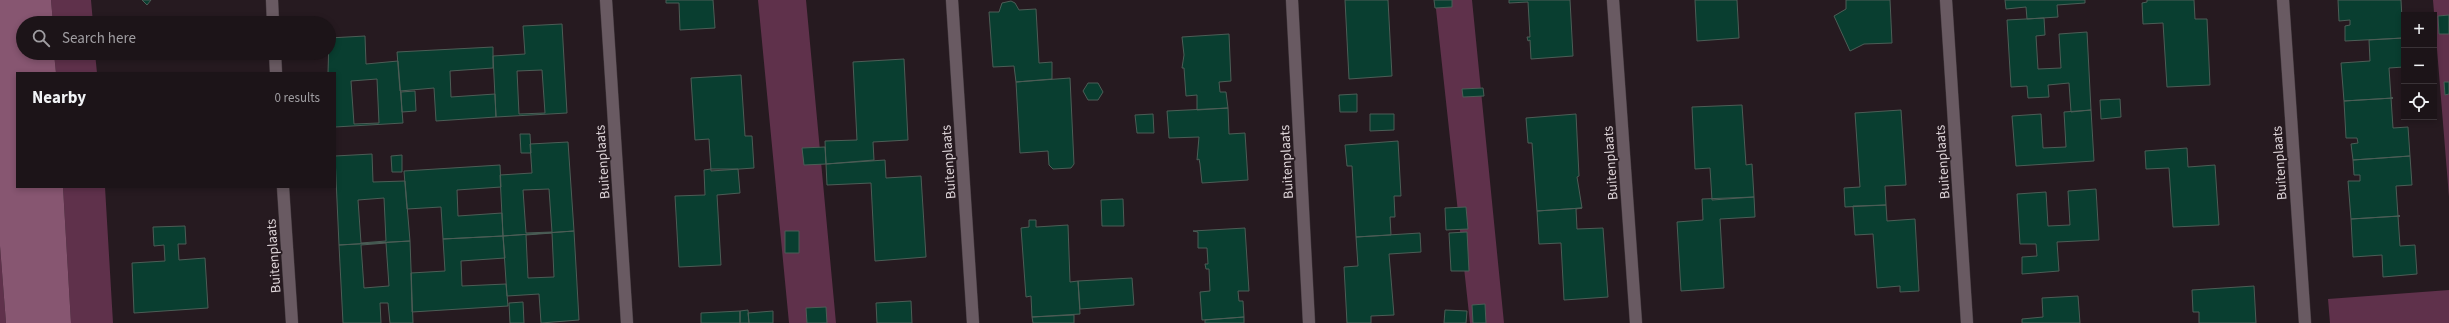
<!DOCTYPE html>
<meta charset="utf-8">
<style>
:root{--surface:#1c1418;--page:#251d21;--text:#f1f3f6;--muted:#a09ea2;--line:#3a3337}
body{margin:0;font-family:"Source Sans 3",sans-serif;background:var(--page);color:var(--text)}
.controls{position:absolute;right:12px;top:12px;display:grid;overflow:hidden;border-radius:0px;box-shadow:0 2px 6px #0003}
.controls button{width:36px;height:36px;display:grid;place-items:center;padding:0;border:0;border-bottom:1px solid var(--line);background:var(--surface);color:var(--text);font:20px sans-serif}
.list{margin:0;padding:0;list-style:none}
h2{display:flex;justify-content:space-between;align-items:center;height:52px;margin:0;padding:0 16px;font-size:17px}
h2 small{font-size:13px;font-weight:400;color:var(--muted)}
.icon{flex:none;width:22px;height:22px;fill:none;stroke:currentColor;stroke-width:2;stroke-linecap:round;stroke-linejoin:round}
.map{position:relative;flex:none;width:2449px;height:323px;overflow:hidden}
.search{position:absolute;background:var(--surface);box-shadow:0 2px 6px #0003;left:16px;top:16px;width:320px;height:44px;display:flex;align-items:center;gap:10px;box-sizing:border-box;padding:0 14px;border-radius:22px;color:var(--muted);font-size:15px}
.panel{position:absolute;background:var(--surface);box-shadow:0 2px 6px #0003;left:16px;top:72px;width:320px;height:116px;border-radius:0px}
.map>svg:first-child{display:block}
.forest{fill:#5f314b}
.water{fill:#875671}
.building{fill:#093e30;stroke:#4c5d56;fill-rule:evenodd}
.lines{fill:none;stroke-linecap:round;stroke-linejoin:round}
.street-casing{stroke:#41373c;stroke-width:13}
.street{stroke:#695a62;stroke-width:12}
.labels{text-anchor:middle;stroke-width:3.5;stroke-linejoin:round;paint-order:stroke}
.street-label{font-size:14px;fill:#dfd6da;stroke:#261a20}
</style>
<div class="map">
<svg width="2449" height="323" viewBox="0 0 2449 323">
<rect width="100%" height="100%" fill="#261a20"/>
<!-- forest -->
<path class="forest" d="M51 0H91L93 23H53Z
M758 0H806L836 323H789Z
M1435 0H1472L1504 323H1470Z
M2433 0H2449V197Z
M54 53H95L97 73H56Z
M63 187H105L113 323H71Z
M0 246 6 323H0Z
M2449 290V323H2330L2328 299Z"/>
<!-- water -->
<path class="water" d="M0 0H51L53 23H23V53H54L56 73H17V187H63L71 323H6L0 246Z"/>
<!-- building -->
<path class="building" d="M142 0H151L147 5Z
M666 0H713L715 28 680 30 679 3H666Z
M1345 0H1388L1392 76 1349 79Z
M1434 0H1452V7L1435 8Z
M1509 0H1570L1573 56 1531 59 1530 40 1528 41 1527 37H1530L1528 2 1509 3Z
M1695 0H1737L1739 38 1697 41Z
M1846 0H1890L1892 43 1864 44 1850 51 1834 16 1846 9Z
M2005 0H2085V3L2057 5 2058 17 2027 19 2026 7 2006 9Z
M2147 0H2194L2195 19H2207L2210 85 2167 87 2163 23 2143 24 2142 3 2147 2Z
M2338 0H2401L2403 38 2345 41V26L2350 25V20L2339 21Z
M1011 1 1015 3 1019 10 1036 9 1039 63 1052 62V79L1016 82 1014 66 993 67 989 12H999L1002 3Z
M2449 15V34H2439L2438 16Z
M2044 18 2045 35 2036 36 2038 69 2061 68 2059 34 2087 32 2091 110 2071 112 2069 83 2048 85 2049 97 2028 98 2027 86 2011 87 2007 20Z
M562 24 567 113 496 117 493 56 525 54 523 26ZM542 70 545 113 519 114 517 71Z
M1229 34 1231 81 1219 82 1220 92H1226L1228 108 1197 110V95L1186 96 1184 68H1182L1184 55 1182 37Z
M365 36 366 64 398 61 403 123 335 127V73H328L329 38ZM377 79 379 123 354 124 351 81Z
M2403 38 2404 67 2389 68 2391 98H2393L2344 101 2341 63 2370 61 2369 40Z
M493 47V68L450 71 451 97 495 94 496 117 436 121 434 88 400 91 397 52Z
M904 59 908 140 873 142 874 160 826 164 825 141 857 140 853 62Z
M741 75 745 136H752L754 168 711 171 709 139 695 140 691 78Z
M1070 78 1074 164 1071 168 1053 169 1049 165 1048 151 1020 153 1016 82Z
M2444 82H2449V94L2445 95Z
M1088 83H1098L1103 92 1098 100H1088L1083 91Z
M1483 88 1484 96 1463 97 1462 89Z
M415 91 416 111 402 112 401 92Z
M1357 94V112H1340L1339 95Z
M2391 98 2393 128 2408 127 2410 156 2353 160 2351 144 2358 143 2357 138H2346L2344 101 2393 98Z
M2120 99 2121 117 2101 119 2100 100Z
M1742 105 1746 165 1752 164 1754 197 1712 200 1710 168 1695 169 1692 107Z
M1228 108 1229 134 1245 133 1248 180 1202 183 1200 164 1199 159 1197 160 1199 137 1169 138 1167 111Z
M1901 110 1906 185 1885 186 1886 205 1845 207 1844 188 1860 187 1855 113Z
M2091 110 2094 161 2016 166 2012 116 2041 114 2043 148 2066 147 2064 112Z
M1153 114 1154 133H1137L1135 115Z
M1370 114H1394V130L1370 131Z
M1576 114 1579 176 1577 177 1582 208 1537 211 1532 143H1528L1526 118Z
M520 134H530L531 153H521Z
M1398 141 1401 196H1394L1395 217H1390L1391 235 1356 237 1352 166H1347L1345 145Z
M568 142 574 231 503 236 500 175 532 173 530 144ZM549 189 552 232 526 233 523 190Z
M825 147 826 164 804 165 802 148Z
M2187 148 2188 167 2215 165 2219 225 2173 227 2169 168 2146 169 2145 151Z
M372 154 373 182 405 181 410 241 339 245 335 156ZM384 198 386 241 361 243 358 200Z
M402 155V172H392L391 156Z
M2410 156 2412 185 2396 186 2398 216H2400L2351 219 2348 181H2360V175H2354L2353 160Z
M885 160 886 178 921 176 926 257 875 261 871 183 827 185 826 164Z
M500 165 501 187 457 190 458 216 502 213 503 236 443 239 441 207 407 209 404 171Z
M711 169H738L740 193 717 195 721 265 679 267 675 196 705 195 704 170Z
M2096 189 2099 240 2057 242 2059 271 2022 274V257L2037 256 2036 244H2020L2017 194 2046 192 2048 226 2070 225 2068 191Z
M1754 197 1755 217 1720 219 1724 288 1681 291 1677 222 1703 220 1702 199Z
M1123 199 1124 226H1102L1101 200Z
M1886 205 1887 221 1915 219 1919 291 1900 292V286L1877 288 1873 234 1855 235 1853 206Z
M1466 207 1468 229 1446 230 1445 208Z
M1582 208 1576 209 1577 229 1603 228 1608 297 1564 300 1561 243 1539 244 1537 211Z
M2398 216 2400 246 2415 245 2417 274 2383 277 2382 255 2353 257 2351 219 2400 216Z
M1029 220H1036V227L1068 225 1070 282 1078 281 1080 314 1032 317 1031 296 1026 297 1021 228 1029 227Z
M185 226 186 244H178L179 260 205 258 208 308 134 313 132 263 165 261 164 245 154 246 153 227Z
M1245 228 1249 291H1238L1239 301H1243L1244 317 1202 320 1200 292 1210 291 1209 269H1206L1205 264H1208L1207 248H1198V232L1193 231Z
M574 231 579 320 541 323 539 294 507 296 503 236ZM552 233 554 277 528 278 526 235Z
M785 231H799V253H785Z
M1467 232 1469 271H1451L1449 233Z
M1420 233 1421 252 1389 254 1394 315 1371 316V323H1347L1344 267 1358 266 1356 237Z
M503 236 505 258 461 261 462 286 506 284 508 306 412 312 411 273 445 271 443 239Z
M410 241 413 323H390L388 303H380L381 323H343L339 245ZM386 243 389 286 364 288 361 245Z
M1132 278 1134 305 1080 309 1078 281Z
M2254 286 2256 323H2199V312H2193L2192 290Z
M2078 296 2080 323H2022V319L2043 317 2042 298Z
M911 301 912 323H877L876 303Z
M523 302 524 323H510L509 303Z
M1485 304 1486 323H1473L1472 305Z
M826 307 827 323H807L806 308Z
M748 310 749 323H740V311Z
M1445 310 1467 311 1466 323H1444Z
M740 311V323H701V313Z
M773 311V323H749L748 313Z
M1074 315V323H1033L1032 317Z
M1244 317V323H1205V320Z"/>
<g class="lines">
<!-- street casing -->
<g class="street-casing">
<path id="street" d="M272 0 273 23
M606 0 627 323
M952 0 973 323
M1292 0 1309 323
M1613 0 1636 323
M1946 0 1967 323
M2283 0 2305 323
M275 53 276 73
M283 187 292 323"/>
</g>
<!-- street -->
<use href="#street" class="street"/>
</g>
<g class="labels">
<!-- street labels -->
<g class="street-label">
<text transform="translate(602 162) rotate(-94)" y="5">Buitenplaats</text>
<text transform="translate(948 162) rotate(-94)" y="5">Buitenplaats</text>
<text transform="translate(1286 162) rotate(-93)" y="5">Buitenplaats</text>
<text transform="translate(1942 162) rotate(-94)" y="5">Buitenplaats</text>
<text transform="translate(1610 163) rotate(-94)" y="5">Buitenplaats</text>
<text transform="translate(2279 163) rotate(-94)" y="5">Buitenplaats</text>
<text transform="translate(273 256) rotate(-94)" y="5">Buitenplaats</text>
</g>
</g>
</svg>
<div class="controls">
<button>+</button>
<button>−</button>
<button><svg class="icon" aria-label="locate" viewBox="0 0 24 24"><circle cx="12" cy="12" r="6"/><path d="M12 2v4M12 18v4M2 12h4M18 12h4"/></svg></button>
</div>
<div class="search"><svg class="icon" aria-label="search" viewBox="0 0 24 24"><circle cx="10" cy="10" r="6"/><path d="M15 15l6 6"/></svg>Search here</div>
<section class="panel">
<h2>Nearby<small>0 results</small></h2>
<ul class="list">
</ul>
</section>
</div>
